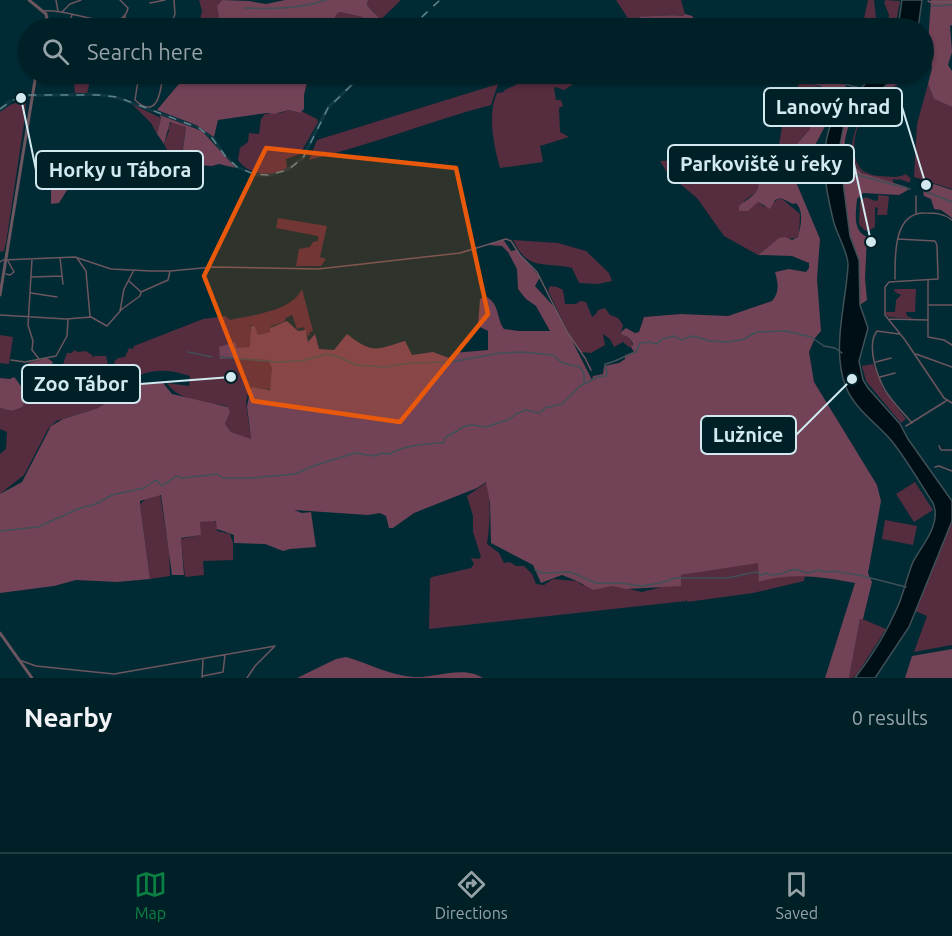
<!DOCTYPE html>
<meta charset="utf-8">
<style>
:root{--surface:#002028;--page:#0e2d34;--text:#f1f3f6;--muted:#95a3a8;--line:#223e45;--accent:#0b8043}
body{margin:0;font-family:Ubuntu,sans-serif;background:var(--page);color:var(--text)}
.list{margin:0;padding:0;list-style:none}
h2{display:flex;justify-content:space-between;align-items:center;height:78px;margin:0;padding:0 24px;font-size:26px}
h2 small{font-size:20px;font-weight:400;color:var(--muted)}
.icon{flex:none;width:33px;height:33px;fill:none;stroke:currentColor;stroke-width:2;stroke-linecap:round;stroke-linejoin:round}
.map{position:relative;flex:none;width:952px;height:678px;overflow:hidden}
.search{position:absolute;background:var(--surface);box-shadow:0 2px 4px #0004;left:18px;right:18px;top:18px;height:66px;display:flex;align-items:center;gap:15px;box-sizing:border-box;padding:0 21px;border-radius:33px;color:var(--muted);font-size:22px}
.sheet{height:174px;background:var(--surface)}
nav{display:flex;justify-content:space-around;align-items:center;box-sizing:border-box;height:84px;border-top:2px solid var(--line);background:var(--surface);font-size:16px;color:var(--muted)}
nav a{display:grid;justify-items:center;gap:3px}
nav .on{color:var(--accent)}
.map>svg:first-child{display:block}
.built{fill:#0f3843}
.green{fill:#562d3f}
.forest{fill:#724257}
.water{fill:#000f15;stroke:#3f5057;stroke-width:1.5}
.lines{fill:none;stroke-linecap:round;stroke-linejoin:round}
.stream{stroke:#3f5057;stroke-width:1.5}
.minor{stroke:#6c565f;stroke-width:1.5}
.tertiary{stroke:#6c565f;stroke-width:3}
.rail{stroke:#63848c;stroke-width:1.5;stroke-dasharray:8 8;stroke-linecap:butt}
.marked{fill:#e8590c;fill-opacity:0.2;stroke:#e8590c;stroke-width:4.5;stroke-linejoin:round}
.leader{fill:none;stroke:#d3e9f0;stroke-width:2}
.callout-dot{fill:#d3e9f0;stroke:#002028;stroke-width:2}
.callout{fill:#002028;stroke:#d3e9f0;stroke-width:2}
.callout-label{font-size:20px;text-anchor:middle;font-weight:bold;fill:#d3e9f0}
</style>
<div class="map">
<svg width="952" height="678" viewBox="0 0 952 678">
<rect width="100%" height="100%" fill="#002b35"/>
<!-- built -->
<path class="built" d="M361 74H365L329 109 304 159 288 171 268 177 254 176 236 168 225 158 211 139 199 129 117 99 98 96 28 97 13 101 0 112V107L7 101 27 94 98 93 117 96 200 127 214 137 227 156 238 166 254 173 268 174 287 168 301 157 326 107Z"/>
<!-- green -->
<path class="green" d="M199 0H222L217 6 219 18 217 28H198L202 11Z
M368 0H401L372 28H331L336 15 340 12 362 17 367 24 375 13 367 5Z
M616 0H681L685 14 683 16C669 14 655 17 641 16L633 26Z
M868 0H874L876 18 872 28H862Z
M886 0 900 1 895 28H882V24H888L889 15 884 2Z
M73 74H92L87 93H75Z
M538 74H589L564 90 556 87 554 88 556 100H561L563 106 559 108 560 132 569 137 540 146 543 162 500 168C494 146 487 115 497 93L505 92 503 91Z
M903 74H905C899 87 889 90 878 99 861 113 851 135 855 157 858 170 867 175 879 176 888 176 897 179 906 174L911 179 909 183 908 182 899 179 898 180 893 179V183C888 182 865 175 862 172 842 157 856 120 870 105 881 92 896 89 903 74Z
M801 81 821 87 823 92 822 103 815 109 810 129 795 146 779 145 782 127 771 109 774 94 778 92 792 96Z
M498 84 491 105C430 121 371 145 309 160L317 140Z
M928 84 934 99 952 107V189L914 177 917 124Z
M26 99 25 117 6 243 4 251 0 252V112L10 105Z
M132 104 161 118 157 134 151 123Z
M289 110 300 113 301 111 317 119 318 122 300 154 286 159 287 168C270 178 249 175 238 160L240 148 248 142 249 133 259 134 261 119 265 114 280 113Z
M172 121 186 127 181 160 173 161 164 144 169 131 168 128Z
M777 152 779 162C767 170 744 168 732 160L726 161 710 158H709L724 162 705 165 717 170H721L728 175 757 179 759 184 757 192 745 200 739 209 758 202 764 207 781 198 800 214 799 235 796 238 777 240 758 255 724 236 697 198 668 174 660 161 698 159 673 160 721 154 733 156Z
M878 195 889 196 887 215H877L878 208 875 207V227L868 231 864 230 859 224 860 201 866 197 875 201 878 200Z
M278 218 327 226 320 257 326 259 321 266H296L299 249 310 247 313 242 318 241V236L276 228Z
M513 240 558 243 586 251 609 273 612 281 598 284 579 283 572 268C542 261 529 272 513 240Z
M550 286 557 287 563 290 565 304H576L580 301 586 302 592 317 596 314 598 310 605 308 610 315 618 318 623 325 621 332 622 335C628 336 633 340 632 347H629L623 342 614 347 610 339 603 334 605 345 591 353 581 352 569 335 548 290Z
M302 289 313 331 310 332 309 337 303 327 297 329 292 315 286 318 284 322 271 326V332L258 335 255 326 250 325 251 332 274 362 270 389 249 388 246 403 251 440 231 432 225 424 230 412 227 406C208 402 178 401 167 383L189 386 190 376C162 367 144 369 120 387L114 362 118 358 125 357 129 348 133 349 134 346 203 319 225 316 230 320C251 315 291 312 302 289Z
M894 289H916L915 312H906L907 316 914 319 889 317 886 315V312H895L896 300 901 295 895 292Z
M0 335 13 337 9 364 0 363Z
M74 350 78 352 86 351 92 355 93 358 94 356H106L110 373H104C110 379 109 390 113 398L98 408 56 421 48 429 24 475 0 494V454L6 449 7 432 0 429V408L12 411 23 407 25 400 53 374 50 373 53 366 62 367 67 353H72Z
M873 364 883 389 906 419 901 423 866 381 862 366Z
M487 482C491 502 490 523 487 544L499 553 504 563 510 562 516 566H524L532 574 536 584 544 585 553 579 577 581 582 585 616 586 642 592 665 586H681V575L759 562V582L777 576H805L804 581 753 593 687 602V599L686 601 429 629 430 579 432 577 471 568 474 564 471 558 479 559 481 557 473 532V516L467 496Z
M915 482 933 510 914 522 896 494Z
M160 494 169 552 170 576 150 579 140 504 146 499Z
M214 520 217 524V531L230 534 233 543V560L203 561 204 575 185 577 181 539 200 535 199 522Z
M885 520 917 526 913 545 882 539Z
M952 521V645L914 652 927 616 915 611Z
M860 618 886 629 858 673 853 678H849Z"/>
<!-- forest -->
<path class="forest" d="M222 0 249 1 266 4 285 0H368L367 5 379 18 371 26 367 24 362 17 340 12 336 15 331 28H217L219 18 217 6Z
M931 0H952V25L950 26 952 52 948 65 952 71V107L934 99 928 84 932 68 928 43Z
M685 14 692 16 702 28H632L641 16C655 17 669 14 683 16Z
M185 74H188V77L190 78 197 74H309L304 95V109L300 113 289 110 274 114 267 113 218 120 214 137 196 125 157 110 183 79Z
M781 74H863L859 77 850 78 796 182 820 239 817 279 821 331 815 338 809 352 814 382 877 485 881 501 868 573 872 582 863 619H860L849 678H825L855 583C823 577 791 572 759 582L758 563 681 575V586L626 589 612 586 593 590 577 581 562 575 541 583 533 565 491 543 490 503 486 482 477 488 414 513 393 528H389L386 516 380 513 368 515 294 510 302 513 311 512 316 547 290 549 283 551 265 544 234 543V535L217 529 216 521 200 522 201 535 181 538 184 575H172L161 495 140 501V504L150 579 117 582 76 580 54 586 0 593V494L22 482 51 426 63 419 98 408 113 398 123 385 163 383 172 394 228 407 230 412 225 424 231 432 251 439 247 406 251 387 270 390 272 368 268 360 233 358 220 359 219 347 235 342 237 348 250 347 251 326H255L258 335 270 332V328L287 321 298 331 306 330 308 342 315 334 319 349 334 350 347 334C373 354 375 350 405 341L412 355 433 352 449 358 453 353 488 350V331L478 326 480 299 485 296C500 303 496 318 504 329L519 331H550L536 306 526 299 518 289 517 269 508 252 502 246 488 245 503 239 511 251 516 250 540 277 535 286 556 309 592 380 593 376 603 374 604 366 619 363 625 359V355L634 352 631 347 633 344C631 339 628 336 622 335L621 332 626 328 635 333 639 332 644 317 681 314 728 316 772 301C780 292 778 283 775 272L789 269 806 272 809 268V263L792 256 758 255 779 238 785 237 792 240 798 237C801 226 804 211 796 203L793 204 781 198 775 200 770 209 758 202 748 211H739V206C748 198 763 193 757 179 740 172 719 176 705 165L732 160 740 165H784L779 145 795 146 810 129C812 108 809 119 822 103L823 92 821 86 785 78 786 76Z
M897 74H903C896 88 874 103 860 106 850 121 843 134 845 153L849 154 853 152 856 167 862 173 907 187 908 190 899 195 863 193 857 199C856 212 852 231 867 237L865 278 867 300 860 305 859 260 850 236 839 150 844 125 850 114 857 105 879 92Z
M160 115 202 131 236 168 219 164 212 166 175 163 173 161 181 160 182 156 186 127 170 122 164 144 157 134 161 118Z
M57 183 69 187 59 203 51 204V185Z
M934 184 952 190V218L941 210 934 209 931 199 924 196 923 191Z
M47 358 53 362 48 373 38 383 28 363Z
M14 377C22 386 27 395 23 407L12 411 0 408V378L10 379Z
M952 649V678H905L912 656Z
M346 657C368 663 391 676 414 677 437 678 462 665 483 678H297L336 659Z"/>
<!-- water -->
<path class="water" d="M902 0H922L918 28H898Z
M873 74H897L879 92 857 105 850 114 844 125 839 150 850 236 859 260 860 305 868 328 859 361 863 380 868 388 900 424 908 439 952 501V521L909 627 875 678H855C872 656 887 632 898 606 904 592 907 576 913 562 922 545 942 524 933 503 919 482 906 458 890 439 876 423 854 408 846 387 831 351 846 303 848 266 849 254 838 237 834 223 824 184 816 141 841 105 846 97 854 94 861 88 866 84 869 78 873 74Z"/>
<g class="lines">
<!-- stream -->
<path class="stream" d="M932 6 952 5
M244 8C272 9 299 9 326 0
M823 74 833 76 841 83 860 88
M839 170 910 189
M924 191 952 202
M188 352 212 357
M220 357 276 362 301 361 327 354 339 357 356 365 385 367 411 363 451 362 500 353 522 352 553 355 562 363 580 367 584 373V383
M0 531 38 527 80 508 96 504 112 495 144 488 156 480 161 485H164L176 476 183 478 217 474 223 478H250L295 474 313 466 355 453 374 456 383 453 390 454C404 445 426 444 443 443L445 438 465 426 472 425 486 427 510 419 516 414 525 410 540 413 545 408 562 404 580 386 598 377 606 376 607 374 605 364C617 362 625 355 636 352L640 343 650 342 657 344 662 339 675 336 681 340 693 336 710 341 729 342 744 339 756 332 786 331 811 337 824 346 835 348 842 353
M535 570 542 573 571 572 596 583H620L641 586 660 583 676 578H727L756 572 762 575 767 573 770 575 780 574 795 569 807 573 819 570 824 572 833 571 859 575 906 587"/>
<!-- minor -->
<path class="minor" d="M56 0 58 11
M928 1 930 2H952
M150 3 165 0
M44 11C65 8 103 27 120 19 125 17 127 13 128 8L120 0
M63 11 70 4 81 0
M117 21 124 28
M154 26 171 24
M67 28 72 15
M108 28 113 21
M124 28 125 16
M169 28 175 14 174 0
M36 74 58 79 66 74
M139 74 135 100C158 121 161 90 163 74
M916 213V196
M898 239 935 241 937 245 938 279 889 282 885 287V315L905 340 944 398 952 403
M60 258 63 284
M77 258 86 271 90 316
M32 259 28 325 33 341 32 350 39 359
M0 262 3 260 75 257 111 269 151 271H170L213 267 318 269 460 253 506 239 511 241 520 255 537 272 567 332 585 358 591 370
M6 274 10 275 14 272 8 261
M31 277 62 276
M895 279C895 257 893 212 925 213 935 213 943 213 952 220
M129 281 140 291
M928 281V337L944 340 952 345
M31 293 57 297
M929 305H952
M120 311 124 289 134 270
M0 315 66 319 91 317 107 326 122 309 140 296 141 292 168 280 170 271
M888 319 928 320
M899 334 877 331C866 345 877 376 885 390 892 402 903 412 912 423
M916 354 952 367
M11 360 25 362 56 356 67 336 68 320
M876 362 891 358
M880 377 895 373
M906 426 946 401
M939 446 941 450H952
M935 467 939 466 952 471
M22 661 36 666 114 674 275 646
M203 676 223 672 225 655
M202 678 203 660
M247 678 255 666 274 647"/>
<!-- tertiary -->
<path class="tertiary" d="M29 0 46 14 49 28
M0 295 36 74
M0 633 32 678"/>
<!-- rail -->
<path class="rail" d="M410 28 440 0
M0 109 13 100 28 95H98L117 97 199 128 212 138 226 157 237 167 254 174 268 175 288 170 303 158 328 108 363 74"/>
</g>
<!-- marked area -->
<path class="marked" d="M266 148 456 168 488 314 400 422 253 401 204 276Z"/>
<!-- callouts -->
<path class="leader" d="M926 185L902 107M871 242L854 164M21 98L36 170M231 377L140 384M852 379L796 435"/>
<g class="callout-dot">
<circle cx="926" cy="185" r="6"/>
<circle cx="871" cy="242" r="6"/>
<circle cx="21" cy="98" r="6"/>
<circle cx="231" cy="377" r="6"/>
<circle cx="852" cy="379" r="6"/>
</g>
<g class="callout">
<rect x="764" y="88" width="138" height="38" rx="6"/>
<rect x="668" y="145" width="186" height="38" rx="6"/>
<rect x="36" y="151" width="167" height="38" rx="6"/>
<rect x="22" y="365" width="118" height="38" rx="6"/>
<rect x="701" y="416" width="95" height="38" rx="6"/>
</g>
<g class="callout-label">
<text x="833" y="114">Lanový hrad</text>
<text x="761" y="171">Parkoviště u řeky</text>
<text x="120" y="177">Horky u Tábora</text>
<text x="81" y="391">Zoo Tábor</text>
<text x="748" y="442">Lužnice</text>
</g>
</svg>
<div class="search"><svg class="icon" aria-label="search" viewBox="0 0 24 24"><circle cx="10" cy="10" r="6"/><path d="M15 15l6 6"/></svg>Search here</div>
</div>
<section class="sheet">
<h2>Nearby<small>0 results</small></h2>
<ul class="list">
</ul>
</section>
<nav>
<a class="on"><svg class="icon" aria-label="map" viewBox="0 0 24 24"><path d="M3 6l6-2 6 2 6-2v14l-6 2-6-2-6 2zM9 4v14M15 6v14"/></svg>Map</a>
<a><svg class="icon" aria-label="directions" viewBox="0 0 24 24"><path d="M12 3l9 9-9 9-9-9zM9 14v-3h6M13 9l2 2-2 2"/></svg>Directions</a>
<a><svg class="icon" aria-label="saved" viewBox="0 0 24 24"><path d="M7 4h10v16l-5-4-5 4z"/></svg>Saved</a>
</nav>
